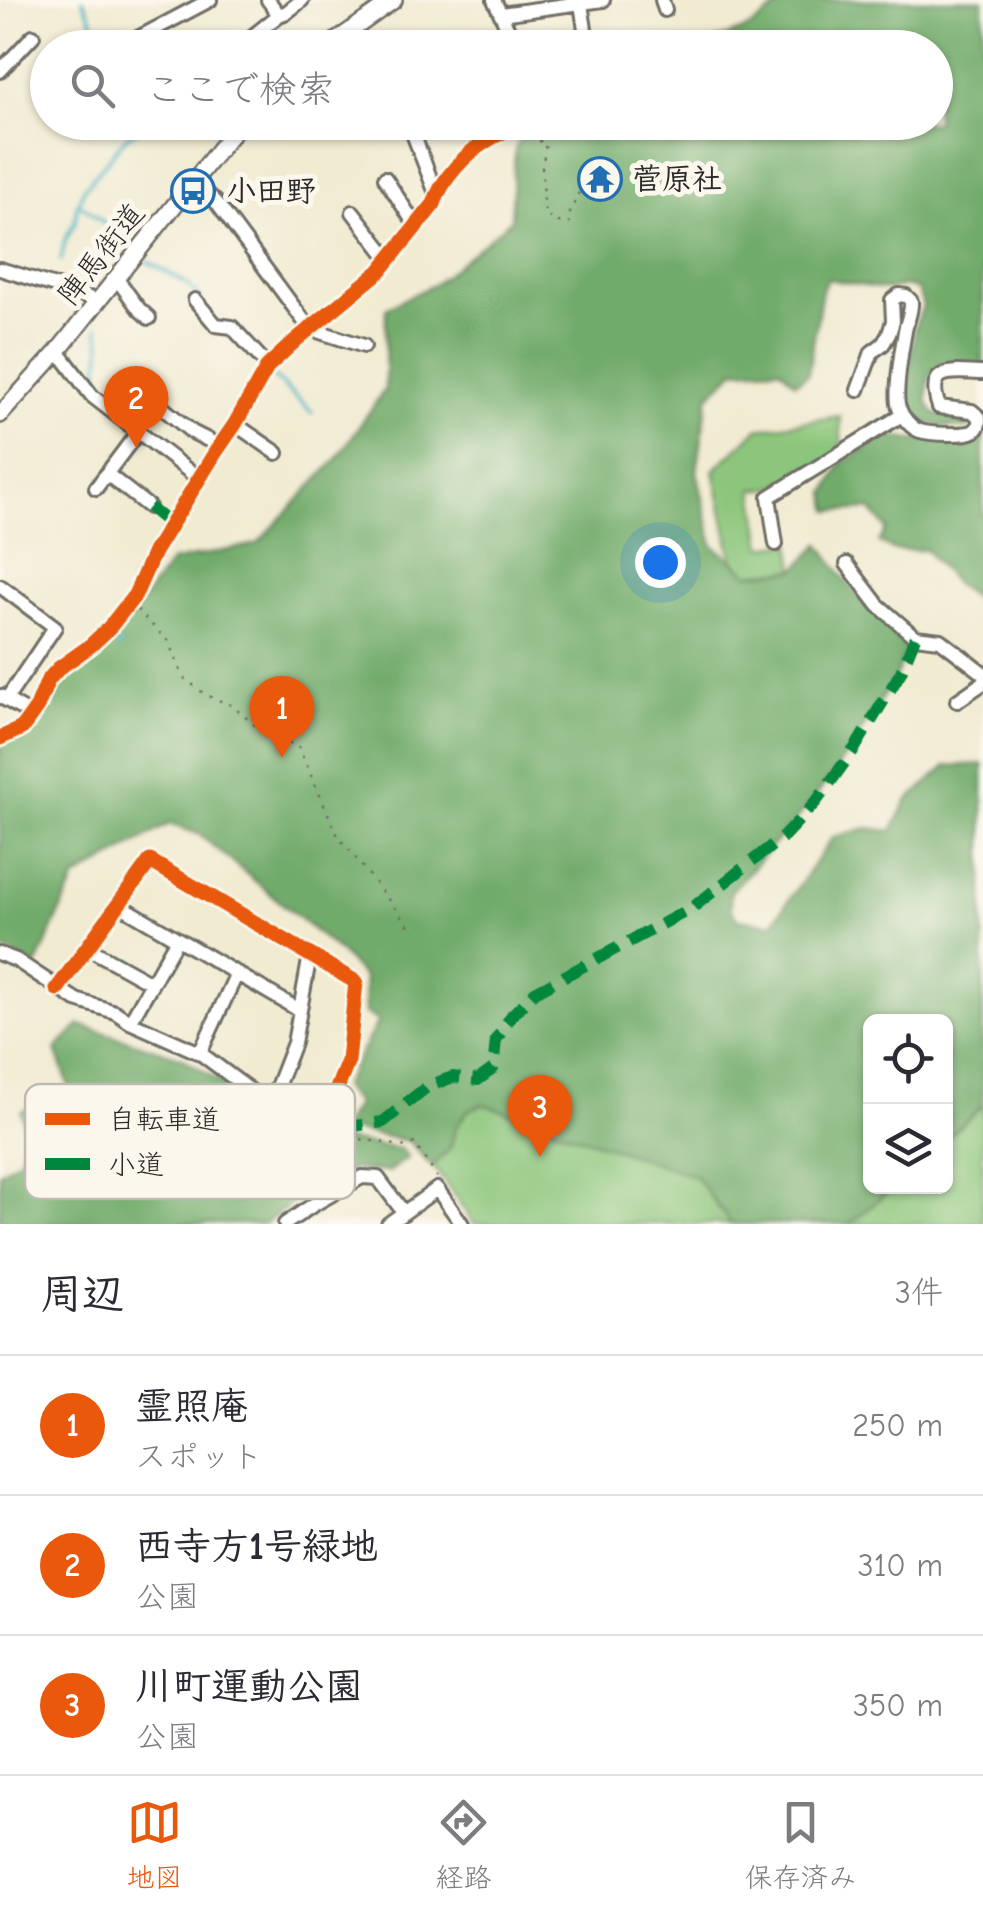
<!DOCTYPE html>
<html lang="ja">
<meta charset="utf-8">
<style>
:root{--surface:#fff;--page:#f7f7f7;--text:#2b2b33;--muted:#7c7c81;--line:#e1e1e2;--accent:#ea580c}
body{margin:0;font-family:"Comic Neue","Klee One",sans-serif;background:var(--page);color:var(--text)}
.controls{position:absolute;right:30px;bottom:30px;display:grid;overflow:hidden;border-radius:15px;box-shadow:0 2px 8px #0004}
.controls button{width:90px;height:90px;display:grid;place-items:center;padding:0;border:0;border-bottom:2px solid var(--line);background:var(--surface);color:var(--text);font:50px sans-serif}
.you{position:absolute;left:660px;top:562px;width:35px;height:35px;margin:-25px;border:8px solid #fff;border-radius:50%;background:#1a73e8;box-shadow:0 0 0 15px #1a73e833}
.badge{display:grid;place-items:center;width:65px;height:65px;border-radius:50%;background:var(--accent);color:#fff;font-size:32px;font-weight:700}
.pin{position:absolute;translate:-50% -82px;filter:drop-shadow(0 2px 5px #0008)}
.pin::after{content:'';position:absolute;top:52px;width:35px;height:30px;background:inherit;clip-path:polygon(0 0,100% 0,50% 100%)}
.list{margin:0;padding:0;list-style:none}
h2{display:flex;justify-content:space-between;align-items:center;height:130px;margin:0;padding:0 40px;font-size:42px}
h2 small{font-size:32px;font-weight:400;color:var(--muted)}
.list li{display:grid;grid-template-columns:65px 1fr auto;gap:30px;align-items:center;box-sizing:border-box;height:140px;padding:0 40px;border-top:2px solid var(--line)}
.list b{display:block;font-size:38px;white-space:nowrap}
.list p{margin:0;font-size:32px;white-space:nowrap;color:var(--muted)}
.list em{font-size:32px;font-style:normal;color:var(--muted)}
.icon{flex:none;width:55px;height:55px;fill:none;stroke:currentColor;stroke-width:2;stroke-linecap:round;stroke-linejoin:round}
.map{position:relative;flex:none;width:983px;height:1224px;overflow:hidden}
.search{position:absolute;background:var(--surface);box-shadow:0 2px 8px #0004;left:30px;right:30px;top:30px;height:110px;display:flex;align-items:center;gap:25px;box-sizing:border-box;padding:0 35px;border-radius:55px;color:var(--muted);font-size:38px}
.sheet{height:550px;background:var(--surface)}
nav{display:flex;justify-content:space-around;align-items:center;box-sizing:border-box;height:140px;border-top:2px solid var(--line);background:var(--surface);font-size:28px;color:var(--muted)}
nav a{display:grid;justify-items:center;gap:5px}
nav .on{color:var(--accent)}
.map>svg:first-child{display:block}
.green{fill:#8cc67b;stroke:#5c7853;stroke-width:2.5}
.forest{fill:#71ab6b;stroke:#4e6b4b;stroke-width:2.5}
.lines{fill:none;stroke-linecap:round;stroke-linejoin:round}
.stream{stroke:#45b2c2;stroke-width:4}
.minor-casing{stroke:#706e65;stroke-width:18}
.major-casing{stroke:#706e65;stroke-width:20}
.path{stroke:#706e65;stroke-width:2.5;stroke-dasharray:2.5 8;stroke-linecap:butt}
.minor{stroke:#fff;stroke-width:12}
.major{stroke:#fff;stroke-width:15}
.quiet{stroke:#00873e;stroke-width:12;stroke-dasharray:25 12;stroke-linecap:butt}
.cycleway-casing{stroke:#fbf7ec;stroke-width:21}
.cycleway{stroke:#e8590c;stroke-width:15}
.labels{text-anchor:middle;stroke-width:10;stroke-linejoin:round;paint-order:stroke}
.poi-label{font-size:30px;font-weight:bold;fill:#2b2b2b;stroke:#fbf7ec;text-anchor:start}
.street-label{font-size:30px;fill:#2b2b2b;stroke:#fbf7ec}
.key{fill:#fbf7ec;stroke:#bdbab2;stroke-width:2.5}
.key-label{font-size:28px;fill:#2b2b2b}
</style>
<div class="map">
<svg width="983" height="1224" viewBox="0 0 983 1224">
<rect width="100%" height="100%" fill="#fbf7ec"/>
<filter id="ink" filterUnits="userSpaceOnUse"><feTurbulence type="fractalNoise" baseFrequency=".01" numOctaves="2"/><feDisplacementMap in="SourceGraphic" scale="20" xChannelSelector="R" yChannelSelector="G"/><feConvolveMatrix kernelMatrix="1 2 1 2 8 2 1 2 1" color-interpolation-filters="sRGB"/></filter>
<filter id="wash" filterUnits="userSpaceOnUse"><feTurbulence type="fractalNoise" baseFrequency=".0048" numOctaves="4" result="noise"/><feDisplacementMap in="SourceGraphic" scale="40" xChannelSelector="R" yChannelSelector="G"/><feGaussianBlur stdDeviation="2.25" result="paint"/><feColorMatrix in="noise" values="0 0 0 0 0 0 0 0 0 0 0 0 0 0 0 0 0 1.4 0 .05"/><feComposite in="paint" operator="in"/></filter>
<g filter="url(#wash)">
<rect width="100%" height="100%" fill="#f1ebd2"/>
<!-- green -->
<path class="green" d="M840 416 842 454 777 487 754 490 763 547 791 543 795 570 749 574 732 559 714 470 758 429Z
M484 1104 695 1176 731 1224H474L433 1166 450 1148 456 1127 468 1110Z
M983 1105V1224H848L862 1214 893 1187 946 1186V1139Z"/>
<!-- forest -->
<path class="forest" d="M788 0H983V369L981 367 945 366 929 376 927 401 934 414 968 417 971 423 968 428C945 427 916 428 906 403L915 326 923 306 918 290 906 286 887 290 828 279 822 290 808 374 795 383 780 368 735 370 708 397 697 471 713 545 749 574 795 570 820 544C836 564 847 587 865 604 879 617 895 629 909 641L898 672 849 751 814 799 730 893 731 910 738 919 772 924 833 837 868 828 892 831 907 801 947 766 983 764V1105L946 1139V1022H870V1186L893 1187 862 1214 848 1224H731L695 1176 484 1104 468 1110 456 1127 450 1148 432 1167 408 1141 341 1128 357 1104 342 1087 378 1021 365 1013 364 978 341 953 199 834 169 824 75 879 36 966 0 948V748L30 723 58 678 133 613 171 562 257 544 336 460 385 389 386 308 435 284 511 220 515 149 529 123 936 122V48L698 47 749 28Z
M983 434V605L954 583 926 550H893L879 542 887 529 870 509 830 511 826 494 842 462 890 435 910 440 979 439Z
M80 1025 180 1057 250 1100 204 1137 235 1202 260 1196 278 1175 330 1152 333 1138 400 1149 408 1157 388 1172 352 1169 304 1194 265 1224H0V1172L21 1158 25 1134 21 1111 70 1089 56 1049Z"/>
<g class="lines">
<!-- stream -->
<path class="stream" d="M83 0 105 48
M79 203 128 242
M61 260 65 240 75 222 77 206 84 189 127 136 137 131 142 122
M147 261 186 283 199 297
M268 372 312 412
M95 387C100 366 104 349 98 328
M108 633 120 647"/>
</g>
</g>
<g filter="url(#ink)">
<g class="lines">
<!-- minor casing -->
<g class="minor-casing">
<path id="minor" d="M268 0 279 15
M494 0 517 48
M662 0 665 10
M581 4 587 42
M501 14 603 0
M474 41 478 48
M119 48 210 0
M238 48 279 15 287 12 302 0
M0 71 33 36
M412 131 437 196
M385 178 416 226
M193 180 216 202 307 325 311 329 364 346
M353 212 390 260
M0 269 81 294 97 302
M117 279 139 309 149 318
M195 300 216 325 232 327 268 366
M58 351 92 396 199 479
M858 390 872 352 883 344 889 334 893 321 892 300 899 295 906 296 911 301C912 312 907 320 905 331 902 347 894 395 899 408 902 417 911 428 920 431 929 434 966 436 974 431 980 426 979 424 979 417L972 411 939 407C924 363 957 373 983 373
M147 395 192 432 220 446
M235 424 277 453
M107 474 149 507
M96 488 138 432
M776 544 769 497 902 415
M847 564 878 605 915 637 940 640 983 673
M0 586 55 627 6 700
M0 696 32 715
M957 701 983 683
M0 738 22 728 37 707 48 680 59 668 90 646 109 628 135 595 154 552 215 453 235 424 268 366 296 340 380 271 434 204C441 180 466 153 488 140 498 134 508 131 516 122
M118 904 299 1010
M88 948 151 983
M0 954 16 960 76 1000 115 1012 130 1022 200 1053 286 1117 311 1128 349 1137
M57 989 150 861 356 982 348 1061 334 1096 311 1128
M130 1022 177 939
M200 1053 237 973
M270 1105 294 1043 310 955
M285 1224 313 1205 362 1177 378 1178 404 1213
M388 1224 437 1189 462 1224"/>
</g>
<!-- major casing -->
<g class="major-casing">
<path id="major" d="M326 48 394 0
M0 415 58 351 241 122"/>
</g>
<!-- path -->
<path class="path" d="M519 134 546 143 542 168 545 215 558 222 570 223V213L584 180H594
M137 610 168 641 183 677 206 695 231 705 274 741 297 744 338 836 414 932
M361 1139 407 1147 414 1143 437 1177"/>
<!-- minor -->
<use href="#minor" class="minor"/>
<!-- major -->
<use href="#major" class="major"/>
<!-- quiet -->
<path class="quiet" d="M149 507 171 525
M342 1135 353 1126 383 1122 428 1086 453 1077 478 1080 493 1069 496 1040 512 1015 535 992 692 908 783 837 816 802 855 748 901 672 915 637"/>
<!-- cycleway casing -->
<g class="cycleway-casing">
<path id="cycleway" d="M0 738 22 728 37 707 48 680 59 668 90 646 109 628 135 595 154 552 215 453 235 424 268 366 296 340 380 271 434 204C441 180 466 153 488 140 498 134 508 131 516 122
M57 989 150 861 356 982 348 1061 334 1096 311 1128"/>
</g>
<!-- cycleway -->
<use href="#cycleway" class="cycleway"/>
</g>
</g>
<!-- icons -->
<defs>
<g id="temple-ring" transform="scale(2.25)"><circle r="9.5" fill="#fbf7ec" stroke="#1f6fb2" stroke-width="1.5"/><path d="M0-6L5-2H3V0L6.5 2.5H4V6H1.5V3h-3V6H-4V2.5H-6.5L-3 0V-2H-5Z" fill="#1f6fb2"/></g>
<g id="bus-ring" transform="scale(2.25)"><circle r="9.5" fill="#fbf7ec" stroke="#1f6fb2" stroke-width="1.5"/><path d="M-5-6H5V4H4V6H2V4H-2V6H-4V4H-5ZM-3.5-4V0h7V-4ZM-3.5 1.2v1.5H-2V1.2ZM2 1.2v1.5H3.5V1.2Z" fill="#1f6fb2"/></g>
</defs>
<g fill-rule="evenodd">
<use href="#temple-ring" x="600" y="179"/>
<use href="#bus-ring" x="193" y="191"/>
</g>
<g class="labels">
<!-- poi labels -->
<g class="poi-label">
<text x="632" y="189">菅原社</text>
<text x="226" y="201">小田野</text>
</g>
<!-- street labels -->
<g class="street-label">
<text transform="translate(101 254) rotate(-52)" y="10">陣馬街道</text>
</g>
</g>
<!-- legend -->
<rect x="25" y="1084" width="330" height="115" rx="15" class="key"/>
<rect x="45" y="1113" width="45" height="12" fill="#e8590c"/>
<rect x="45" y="1158" width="45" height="12" fill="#00873e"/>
<g class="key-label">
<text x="108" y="1129">自転車道</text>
<text x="108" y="1174">小道</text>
</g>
</svg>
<div class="controls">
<button><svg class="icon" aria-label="locate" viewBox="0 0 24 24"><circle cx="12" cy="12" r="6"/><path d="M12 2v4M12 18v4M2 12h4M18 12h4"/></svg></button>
<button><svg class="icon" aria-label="layers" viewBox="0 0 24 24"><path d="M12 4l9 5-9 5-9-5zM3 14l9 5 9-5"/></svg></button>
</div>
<div class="you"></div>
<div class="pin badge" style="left:282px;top:758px">1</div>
<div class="pin badge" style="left:136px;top:448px">2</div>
<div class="pin badge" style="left:540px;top:1157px">3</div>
<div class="search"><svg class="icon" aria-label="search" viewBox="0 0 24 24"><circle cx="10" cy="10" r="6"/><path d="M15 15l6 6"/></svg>ここで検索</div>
</div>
<section class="sheet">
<h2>周辺<small>3件</small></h2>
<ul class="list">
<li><span class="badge">1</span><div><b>霊照庵</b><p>スポット</p></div><em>250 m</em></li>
<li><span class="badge">2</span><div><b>西寺方1号緑地</b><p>公園</p></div><em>310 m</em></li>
<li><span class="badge">3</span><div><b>川町運動公園</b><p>公園</p></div><em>350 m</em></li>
</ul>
</section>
<nav>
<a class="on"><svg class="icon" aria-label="map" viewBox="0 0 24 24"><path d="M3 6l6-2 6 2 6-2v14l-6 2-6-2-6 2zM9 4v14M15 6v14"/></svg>地図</a>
<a><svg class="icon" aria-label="directions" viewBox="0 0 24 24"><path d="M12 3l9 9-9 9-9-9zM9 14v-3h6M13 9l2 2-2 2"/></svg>経路</a>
<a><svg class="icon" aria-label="saved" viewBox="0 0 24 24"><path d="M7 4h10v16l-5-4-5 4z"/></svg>保存済み</a>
</nav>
